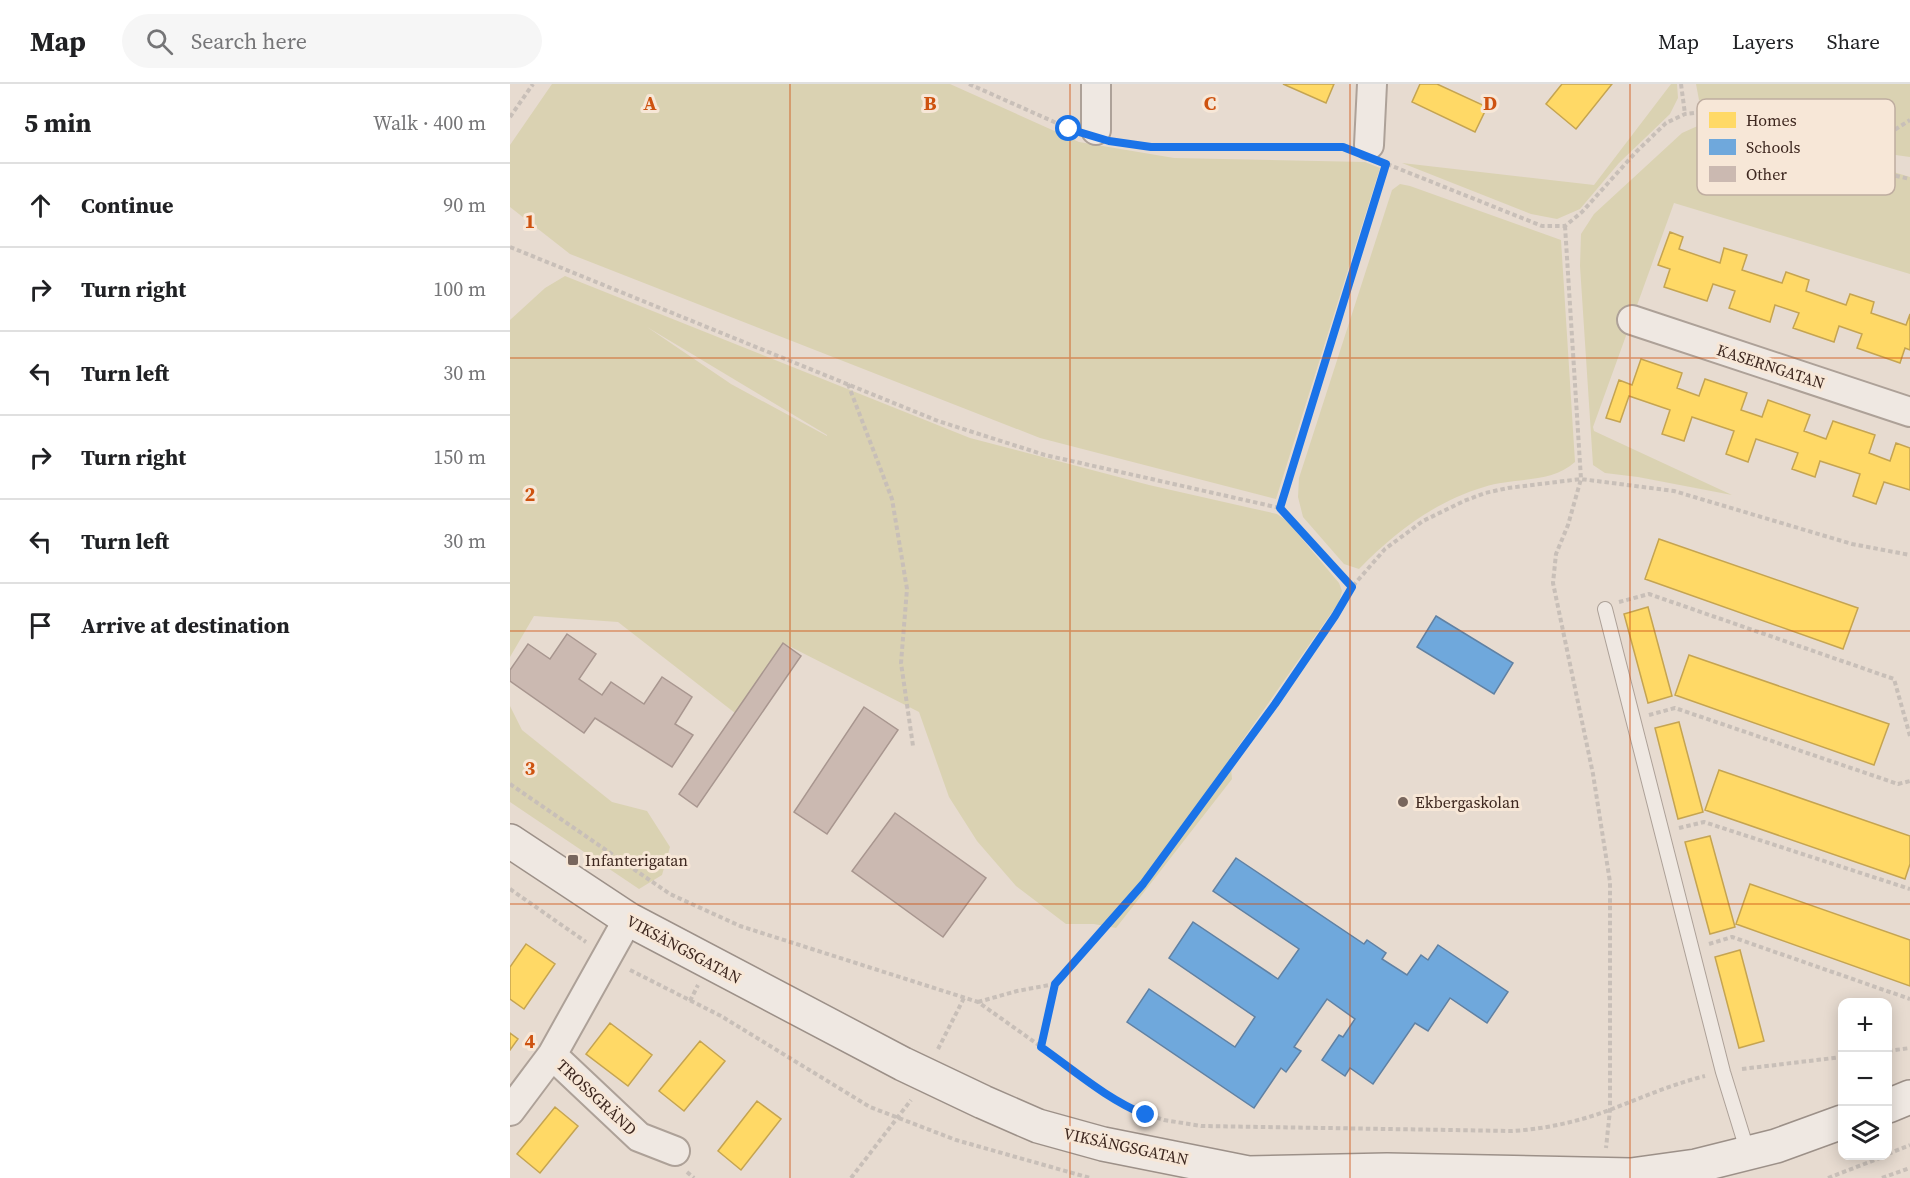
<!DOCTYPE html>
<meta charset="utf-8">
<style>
:root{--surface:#fff;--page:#f6f6f6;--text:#202124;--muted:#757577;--line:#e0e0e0}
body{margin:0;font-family:"Source Serif 4",serif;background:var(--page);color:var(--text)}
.controls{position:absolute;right:18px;bottom:18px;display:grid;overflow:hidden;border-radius:12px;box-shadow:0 3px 15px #0003}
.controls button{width:54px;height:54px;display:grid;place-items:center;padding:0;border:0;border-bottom:2px solid var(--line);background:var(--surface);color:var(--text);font:30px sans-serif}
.stop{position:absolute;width:18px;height:18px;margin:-14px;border:4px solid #1a73e8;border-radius:50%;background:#fff}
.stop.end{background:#1a73e8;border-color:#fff;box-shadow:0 2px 6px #0008}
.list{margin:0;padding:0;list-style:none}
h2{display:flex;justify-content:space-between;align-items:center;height:78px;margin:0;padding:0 24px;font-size:26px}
h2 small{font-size:20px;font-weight:400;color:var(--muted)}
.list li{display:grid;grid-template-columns:39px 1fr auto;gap:18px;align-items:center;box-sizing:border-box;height:84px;padding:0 24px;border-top:2px solid var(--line)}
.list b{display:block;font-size:22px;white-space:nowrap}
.list em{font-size:20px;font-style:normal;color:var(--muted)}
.icon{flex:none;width:33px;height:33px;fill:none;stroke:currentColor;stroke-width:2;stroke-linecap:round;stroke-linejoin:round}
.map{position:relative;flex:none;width:1400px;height:1094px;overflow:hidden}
header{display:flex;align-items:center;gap:36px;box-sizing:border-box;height:84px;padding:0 30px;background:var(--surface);border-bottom:2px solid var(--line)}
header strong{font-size:28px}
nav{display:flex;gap:33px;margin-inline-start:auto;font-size:21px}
.search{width:420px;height:54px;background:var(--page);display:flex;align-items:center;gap:15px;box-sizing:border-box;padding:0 21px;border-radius:33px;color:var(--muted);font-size:22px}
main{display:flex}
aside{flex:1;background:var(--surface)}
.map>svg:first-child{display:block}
.green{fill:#dad2b2;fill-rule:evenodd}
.homes{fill:#ffd966;stroke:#c5a451;stroke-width:1.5}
.schools{fill:#6fa8dc;stroke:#6081a3;stroke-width:1.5}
.building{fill:#cbb9b1;stroke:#a8968f;stroke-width:1.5}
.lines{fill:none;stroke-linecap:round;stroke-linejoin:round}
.lane-casing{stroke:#ada198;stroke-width:16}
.street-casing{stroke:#ada198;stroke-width:32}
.secondary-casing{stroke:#9c9088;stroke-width:36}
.path{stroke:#c8bfb8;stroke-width:4;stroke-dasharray:4.5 3;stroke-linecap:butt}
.lane{stroke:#efe8e2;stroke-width:14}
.street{stroke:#efe8e2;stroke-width:28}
.secondary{stroke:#efe8e2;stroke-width:33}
.route{stroke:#1a73e8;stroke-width:8}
.grid{fill:none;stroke:#ce520f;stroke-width:1.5;stroke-opacity:0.55}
.poi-dot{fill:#78665d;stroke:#f7e7d7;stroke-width:2}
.labels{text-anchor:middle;stroke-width:6;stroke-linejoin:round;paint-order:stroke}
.street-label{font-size:16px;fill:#3d271f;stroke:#f7e7d7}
.poi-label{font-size:16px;fill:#3d271f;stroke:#f7e7d7;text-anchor:start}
.key{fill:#f7e7d7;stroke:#bfada0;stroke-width:1.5}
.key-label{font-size:16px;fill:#3d271f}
.grid-label{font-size:20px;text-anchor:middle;font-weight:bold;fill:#ce520f;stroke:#f7e7d7;stroke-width:6;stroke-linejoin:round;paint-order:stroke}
</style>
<header>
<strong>Map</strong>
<div class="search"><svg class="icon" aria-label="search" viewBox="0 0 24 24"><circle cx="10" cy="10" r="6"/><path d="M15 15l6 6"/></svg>Search here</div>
<nav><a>Map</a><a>Layers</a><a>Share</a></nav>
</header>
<main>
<aside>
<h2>5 min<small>Walk · 400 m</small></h2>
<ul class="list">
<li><svg class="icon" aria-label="ahead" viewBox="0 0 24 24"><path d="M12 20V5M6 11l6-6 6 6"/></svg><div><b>Continue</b></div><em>90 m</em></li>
<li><svg class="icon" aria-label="right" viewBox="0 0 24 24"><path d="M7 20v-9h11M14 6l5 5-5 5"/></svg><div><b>Turn right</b></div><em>100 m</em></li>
<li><svg class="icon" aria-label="left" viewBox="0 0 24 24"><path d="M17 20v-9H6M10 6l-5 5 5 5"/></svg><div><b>Turn left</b></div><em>30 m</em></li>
<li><svg class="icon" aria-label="right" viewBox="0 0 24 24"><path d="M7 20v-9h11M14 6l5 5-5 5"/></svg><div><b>Turn right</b></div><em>150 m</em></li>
<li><svg class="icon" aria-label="left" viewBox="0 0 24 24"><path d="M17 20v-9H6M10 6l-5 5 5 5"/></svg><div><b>Turn left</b></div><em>30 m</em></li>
<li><svg class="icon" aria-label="arrive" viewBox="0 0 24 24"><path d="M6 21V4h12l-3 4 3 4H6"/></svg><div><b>Arrive at destination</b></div></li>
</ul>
</aside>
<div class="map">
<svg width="1400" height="1094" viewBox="0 0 1400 1094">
<rect width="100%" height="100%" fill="#e7dbd0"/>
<!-- green -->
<path class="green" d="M42 0H440L569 58 664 74 855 78 870 84 766 415 530 354 60 170 0 123V61Z
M1161 0H1167L1168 14 1160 30 1109 79 1070 125 1047 135 1021 130 892 79 1084 101Z
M1186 0H1400V73L1357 67 1301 41 1252 27 1229 22 1202 20 1189 16Z
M1201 36 1225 40 1400 93V190L1164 119 1083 343 1084 347 1222 411 1128 393 1095 389 1083 381 1070 182 1071 150 1084 130 1172 49Z
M890 100 900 102 1051 156 1065 378C1041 400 1003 393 974 403 924 418 884 449 849 485L834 480 793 433 788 413 789 394 882 106Z
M55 192 460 354 639 401 767 430 777 437 829 499 832 507 829 518 720 674 722 695 606 844 584 840H556L506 802 467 757 439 713 409 628 273 559 225 629 108 538 24 532 0 573V236L35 204ZM137 243 317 351V352L221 300Z
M0 622 12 646 102 718 137 727 160 763 152 791 129 805 0 718Z"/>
<!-- homes -->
<path class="homes" d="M773 0H824L816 19Z
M910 0H927L977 23 965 48 902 18Z
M1052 0H1102L1066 45 1036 20Z
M1160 148 1173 153 1169 165 1210 179 1214 164 1237 171 1232 186 1272 199 1276 188 1299 196 1296 207 1336 221 1340 210 1364 218 1361 229 1396 241 1400 230V266L1395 264 1390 279 1347 264 1352 250 1329 242 1324 258 1283 244 1289 229 1265 221 1260 238 1219 224 1225 207 1203 200 1197 217 1154 203 1160 185 1148 181Z
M1131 275 1172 289 1167 304 1189 312 1195 295 1237 309 1231 326 1252 333 1258 316 1300 331 1294 347 1316 355 1323 337 1365 351 1359 369 1380 377 1386 359 1400 364V406L1374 398 1366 420 1343 412 1350 390 1310 377 1305 393 1282 385 1288 369 1246 355 1238 378 1216 370 1224 347 1182 333 1174 357 1152 350 1160 326 1119 312 1110 338 1096 334 1109 296 1122 301Z
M1149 455 1348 524 1333 565 1135 495Z
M1138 523 1162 612 1138 619 1114 530Z
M1179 571 1379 640 1364 681 1165 611Z
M1169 638 1193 728 1168 735 1145 644Z
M1209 686 1400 752V780L1395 795 1195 726Z
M1200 752 1225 843 1200 850 1175 758Z
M1240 800 1400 856V902L1226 840Z
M16 860 45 880 14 925 0 915V883Z
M1230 866 1254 957 1229 964 1205 873Z
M100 939 142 971 118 1002 76 970Z
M0 949 8 955 0 966Z
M190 957 215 977 174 1027 149 1007Z
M247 1017 271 1035 231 1086 208 1067Z
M45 1023 68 1042 30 1089 7 1070Z"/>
<!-- schools -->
<path class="schools" d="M926 532 1003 579 984 610 907 563Z
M726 774 854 860 857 856 876 869 872 875 897 891 911 871 918 876 928 861 998 908 977 939 940 914 918 947 905 939 863 1000 840 984 835 992 812 976 829 951 833 953 845 935 817 915 784 963 791 967 776 988 771 984 744 1024 617 938 639 905 725 963 745 933 659 874 683 838 768 895 789 865 703 807Z"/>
<!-- building -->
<path class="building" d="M57 550 86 570 69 595 92 611 101 598 134 620 152 593 182 613 165 640 183 651 162 683 85 634 74 649 0 597V586L18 560 40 575Z
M273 559 291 572 187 723 169 710Z
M354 623 388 646 317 750 284 728Z
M385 729 476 794 433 853 342 787Z"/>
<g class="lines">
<!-- lane casing -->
<g class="lane-casing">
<path id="lane" d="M1095 525 1213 988 1238 1069"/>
</g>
<!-- street casing -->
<g class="street-casing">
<path id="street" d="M586 0V46
M859 61 862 0
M1122 236 1400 328
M42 971 129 1053 165 1067
M0 1027 42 971 118 835"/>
</g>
<!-- secondary casing -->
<g class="secondary-casing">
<path id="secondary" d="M0 757 118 835 393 980 473 1018 528 1042 593 1060 738 1089 877 1086 1121 1091 1186 1082 1266 1062 1332 1038
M1378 1022 1400 1013"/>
</g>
<!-- path -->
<path class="path" d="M459 0 560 45
M1171 0 1175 30
M0 33 23 0
M607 58 641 63H833
M1330 68 1367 57 1400 36
M877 80 1032 142H1055L1072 128 1126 68 1156 39 1175 30 1200 27 1223 32 1330 68 1351 79 1378 90 1400 95
M1055 142 1071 395 1058 441 1046 470 1043 499 1083 690 1100 798V1026L1096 1064
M0 163 428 337 535 371 770 424 842 503
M338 300 382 415 397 505 391 579 403 662
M770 424 876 81
M1109 518 1139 510 1384 595 1400 652
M1139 631 1165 624 1388 700 1400 697
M0 700 160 810 230 842 468 918 619 1025 654 1036 691 1042 1002 1047C1036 1045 1071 1037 1102 1025 1133 1013 1163 1000 1195 992
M1169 744 1194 738 1400 805
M0 805 76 858
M1199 860 1222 853 1400 915
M120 886 211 932 360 1023 446 1056 580 1094
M180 917 188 901
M468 918 507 907 545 900
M531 963 545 900 633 800 765 620 825 532 842 503 875 465 913 437 954 417 975 409 998 404 1071 395 1164 407 1342 460 1400 471
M428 965 455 912
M1378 967 1400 964
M1232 985 1332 973
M1378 1070 1400 1061
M177 1088 184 1094
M341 1094 401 1016
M1318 1094 1375 1072
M1372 1094 1400 1084"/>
<!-- lane -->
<use href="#lane" class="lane"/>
<!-- street -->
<use href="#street" class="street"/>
<!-- secondary -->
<use href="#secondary" class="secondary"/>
</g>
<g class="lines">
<!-- route -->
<path class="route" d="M559 45 599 57 641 63H833L876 80 770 424 842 503 825 532 765 620 633 800 545 900 531 963C565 987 598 1016 636 1031"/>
</g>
<!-- grid -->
<path class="grid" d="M280 0V1094M560 0V1094M840 0V1094M1120 0V1094M0 274H1400M0 547H1400M0 820H1400"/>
<!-- markers -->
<g class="poi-dot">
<circle cx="893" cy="718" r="6"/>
<rect x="57" y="770" width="12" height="12" rx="3"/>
</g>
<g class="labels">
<!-- street labels -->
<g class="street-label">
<text transform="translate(1261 282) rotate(18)" y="6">KASERNGATAN</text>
<text transform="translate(174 865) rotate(28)" y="6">VIKSÄNGSGATAN</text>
<text transform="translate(87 1013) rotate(43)" y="6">TROSSGRÄND</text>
<text transform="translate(616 1062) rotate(12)" y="6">VIKSÄNGSGATAN</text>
</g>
<!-- poi labels -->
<g class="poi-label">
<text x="905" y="724">Ekbergaskolan</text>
<text x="75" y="782">Infanterigatan</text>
</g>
</g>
<!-- legend -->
<rect x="1187" y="15" width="198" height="96" rx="9" class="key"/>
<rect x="1199" y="28" width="27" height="16" fill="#ffd966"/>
<rect x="1199" y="55" width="27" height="16" fill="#6fa8dc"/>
<rect x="1199" y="82" width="27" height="16" fill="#cbb9b1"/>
<g class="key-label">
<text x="1236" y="42">Homes</text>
<text x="1236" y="69">Schools</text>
<text x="1236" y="96">Other</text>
</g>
<g class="grid-label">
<text x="140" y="26">A</text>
<text x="420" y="26">B</text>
<text x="700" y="26">C</text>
<text x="980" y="26">D</text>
<text x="20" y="144">1</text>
<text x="20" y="417">2</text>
<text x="20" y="691">3</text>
<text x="20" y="964">4</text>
</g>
</svg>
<div class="controls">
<button>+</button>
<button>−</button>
<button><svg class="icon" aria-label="layers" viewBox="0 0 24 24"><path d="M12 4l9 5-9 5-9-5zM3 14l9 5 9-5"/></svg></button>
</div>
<div class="stop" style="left:559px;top:45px"></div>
<div class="stop end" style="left:636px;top:1031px"></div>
</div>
</main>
